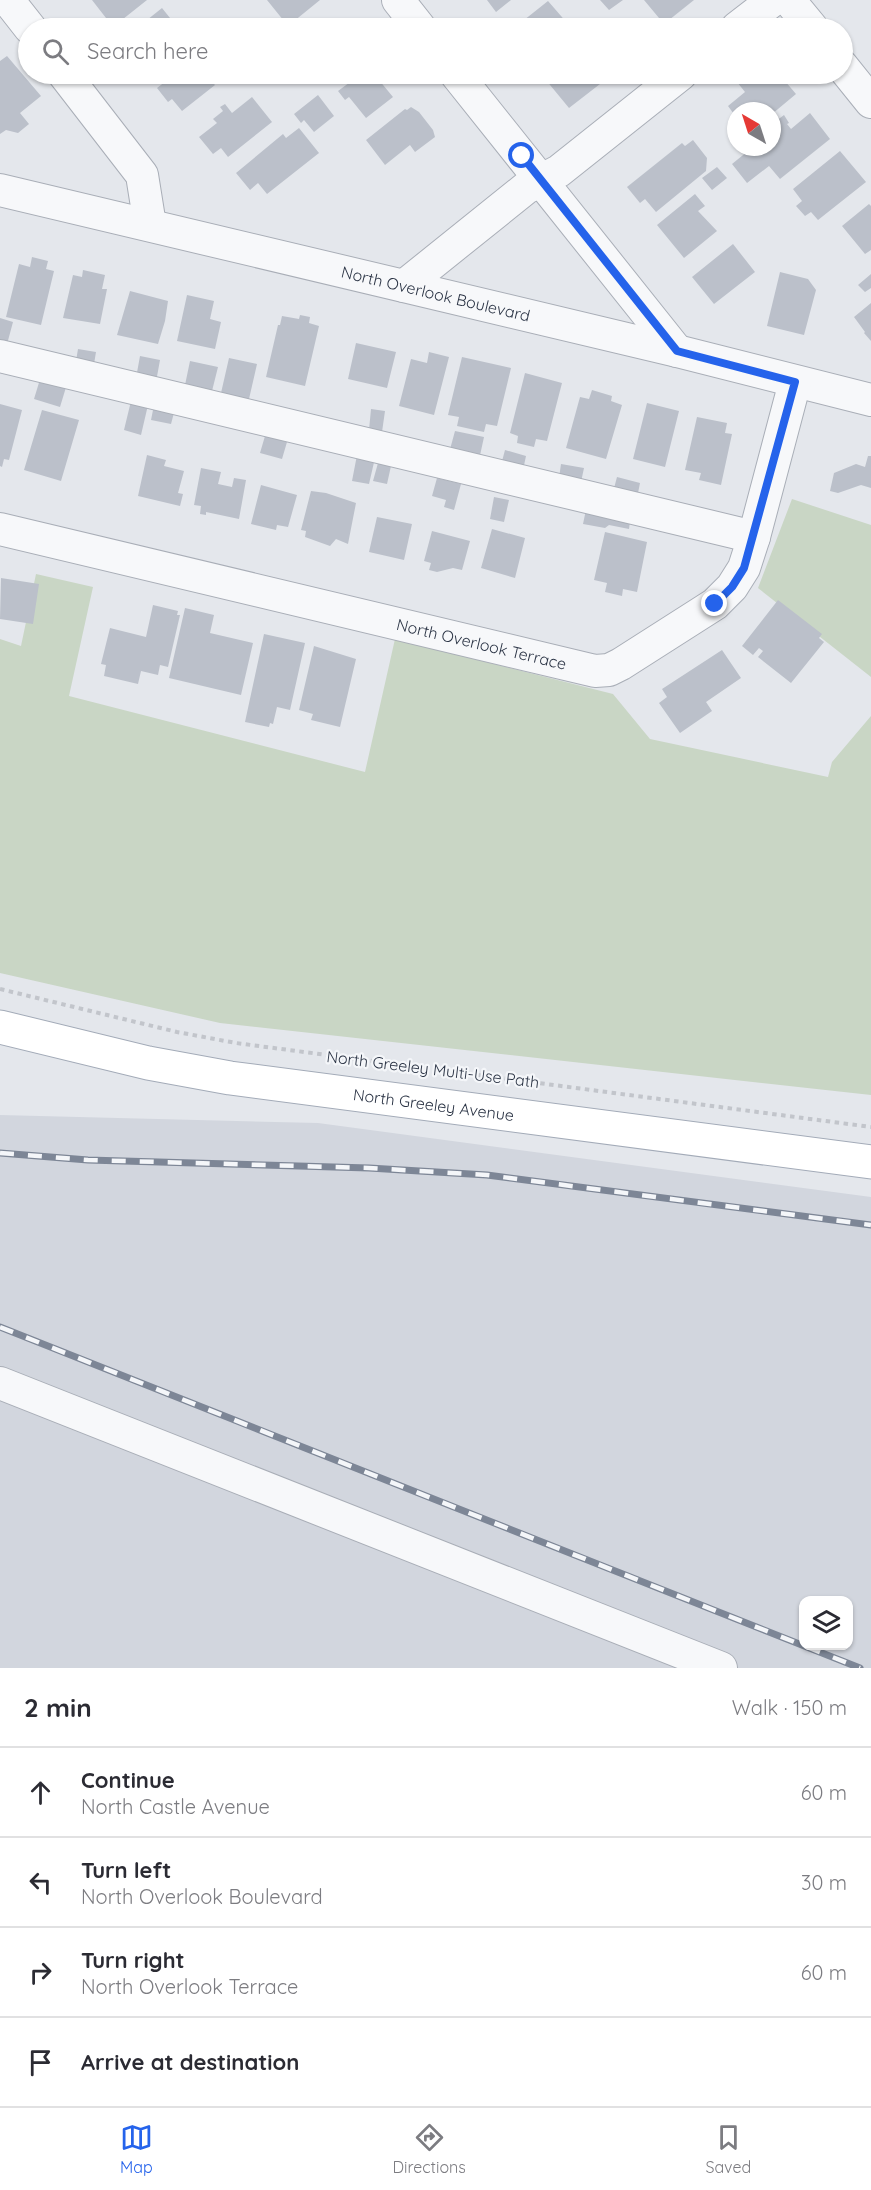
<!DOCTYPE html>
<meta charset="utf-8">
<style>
:root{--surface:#fff;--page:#f2f2f3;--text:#2b2b33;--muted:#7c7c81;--line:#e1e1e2;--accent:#2563eb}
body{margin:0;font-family:Quicksand,sans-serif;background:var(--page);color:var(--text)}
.controls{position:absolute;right:18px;bottom:18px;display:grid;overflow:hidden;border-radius:12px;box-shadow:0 2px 4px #0004}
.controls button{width:54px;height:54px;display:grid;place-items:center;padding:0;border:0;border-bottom:2px solid var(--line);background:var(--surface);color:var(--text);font:30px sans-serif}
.compass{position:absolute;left:727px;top:102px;width:54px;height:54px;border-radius:50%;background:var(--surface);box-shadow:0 2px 4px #0004;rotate:321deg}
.stop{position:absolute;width:18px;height:18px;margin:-14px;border:4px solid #2563eb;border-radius:50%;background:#fff}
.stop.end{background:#2563eb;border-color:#fff;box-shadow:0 2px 6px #0008}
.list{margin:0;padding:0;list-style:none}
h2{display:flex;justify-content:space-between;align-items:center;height:78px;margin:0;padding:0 24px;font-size:26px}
h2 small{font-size:20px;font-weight:400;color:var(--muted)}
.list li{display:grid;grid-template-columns:39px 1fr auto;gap:18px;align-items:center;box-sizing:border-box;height:90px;padding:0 24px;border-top:2px solid var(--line)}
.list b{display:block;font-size:22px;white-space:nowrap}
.list p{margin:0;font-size:20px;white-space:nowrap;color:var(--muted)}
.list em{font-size:20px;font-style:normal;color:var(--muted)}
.icon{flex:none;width:33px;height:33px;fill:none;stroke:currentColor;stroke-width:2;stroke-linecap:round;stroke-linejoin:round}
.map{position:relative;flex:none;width:871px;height:1668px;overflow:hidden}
.search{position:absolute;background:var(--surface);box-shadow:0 2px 4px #0004;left:18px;right:18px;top:18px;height:66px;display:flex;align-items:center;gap:15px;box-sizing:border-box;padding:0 21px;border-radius:33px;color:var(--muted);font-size:22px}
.sheet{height:438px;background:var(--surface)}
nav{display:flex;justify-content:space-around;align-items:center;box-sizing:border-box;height:84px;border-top:2px solid var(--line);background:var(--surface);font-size:16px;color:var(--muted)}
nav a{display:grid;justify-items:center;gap:3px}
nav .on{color:var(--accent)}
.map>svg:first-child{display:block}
.built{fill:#d2d6de;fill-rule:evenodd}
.green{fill:#c9d6c5}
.building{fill:#bbc0ca}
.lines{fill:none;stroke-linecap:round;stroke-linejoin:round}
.minor-casing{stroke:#a9aeb7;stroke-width:34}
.major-casing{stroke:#a3abb8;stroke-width:35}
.path{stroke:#c2c5cb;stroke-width:4;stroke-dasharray:4.5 4.5;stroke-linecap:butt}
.minor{stroke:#f7f8fa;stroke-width:32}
.major{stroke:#fff;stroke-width:33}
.rail-casing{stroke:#7d8696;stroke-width:7}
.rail{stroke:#f4f6f9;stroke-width:4.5;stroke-dasharray:14;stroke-linecap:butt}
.route{stroke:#2563eb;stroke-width:8}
.labels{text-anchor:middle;stroke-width:4.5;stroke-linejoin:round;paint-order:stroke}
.street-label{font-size:16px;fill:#2b3445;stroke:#f4f6f9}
</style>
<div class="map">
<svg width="871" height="1668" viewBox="0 0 871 1668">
<rect width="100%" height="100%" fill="#e4e7ec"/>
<!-- built -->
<path class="built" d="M0 1115 318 1123 871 1197V1668H0ZM804 1600H848V1646H804Z"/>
<!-- green -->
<path class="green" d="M792 499 871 525V677L758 588Z
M36 574 93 587 69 696 365 772 395 639 613 694 650 739 828 777 832 762 871 716V1095L220 1023 0 973V639L21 646Z"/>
<!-- building -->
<path class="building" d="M92 0H147L113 27Z
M267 0H320L288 26Z
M487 0H511L496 12Z
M600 0H623L609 10Z
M644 0H694L664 24Z
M548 1 568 24 562 28H514Z
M162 8 178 28H137Z
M638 18 646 28H625Z
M7 56 41 96 20 113 29 124 18 133 6 130 0 134V61Z
M175 74H205L215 85 182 111 172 99 168 102 157 88Z
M361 74H374L393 97 366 118 349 97 345 100 338 91Z
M541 74H591L600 84 569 108Z
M748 74H779L796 94 772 114V111H736V117L728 106 745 92 737 82Z
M318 95 334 116 314 132 304 120 301 123 294 114Z
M252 97 272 122 228 157 221 148 213 154 199 137 217 123 213 119 223 111 220 107 225 104 232 113Z
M411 107 419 112 433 130 435 137 415 152 410 145 385 165 366 140 405 109 407 110Z
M810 113 830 139 780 179 769 166 747 183 732 164 748 151 744 147H772V124L784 115 789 123 787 124 791 129Z
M299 128 319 153 267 194 258 183 250 190 236 173 283 134 286 138Z
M693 140 707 158 706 171 656 212 645 199 640 203 627 187 682 143 685 146Z
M840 151 866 182 818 220 811 212 805 216 796 206 802 201 793 189Z
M717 167 727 178 712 190 702 178Z
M695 194 705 206 698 211 717 231 684 258 657 225Z
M869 204 871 206V250L865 254 842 226Z
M733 244 755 272 714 304 692 277Z
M32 257 48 261 46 269 54 271 41 325 6 317 19 264 30 267Z
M83 270 105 275 102 289H107L100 324 63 318 73 275 82 277Z
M780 272 808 279 816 290 804 335 767 326Z
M871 274V288L865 292 858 285Z
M130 291 168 301 165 321 158 344 117 335Z
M187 295 214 301 210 319 221 322 215 349 177 341Z
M871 303V341L864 333 865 332 854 317Z
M300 315 310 317 309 323 319 326 305 386 266 377 278 325H280L282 316 299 319Z
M0 318 13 322 6 348 0 347Z
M356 343 396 352 387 388 348 379Z
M78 349 96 352 94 364 76 361Z
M429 352 449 357 434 415 399 406 411 359 427 363Z
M140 356 160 360 156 382 136 378Z
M462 357 511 368 497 426 486 424 484 432 457 426 459 417 448 415Z
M229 358 257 364 249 399 221 393Z
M190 361 218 367 212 391 185 385Z
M525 373 562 383 547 441 536 439 534 447 517 443 518 436 510 433Z
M41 376 67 384 60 407 34 399Z
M592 390 612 396 611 401 622 405 606 459 566 448 580 397 589 399Z
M131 401 148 405 141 435 124 430Z
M647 403 679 411 665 467 633 459Z
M0 404 22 410 9 460 4 459 2 467 0 466Z
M154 405 175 409 171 424 151 420Z
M371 409 385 411 382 432 369 430Z
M42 410 79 420 61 481 24 470Z
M697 417 727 423 725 433 732 434 721 485 699 480 701 473 685 470Z
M455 431 484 437 479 460 449 453Z
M265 436 287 442 282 459 260 453Z
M505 450 526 456 523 470 501 465Z
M147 455 166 460 164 466 184 471 178 493 183 494 180 506 138 496Z
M357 455 375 458 369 484 352 481Z
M868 456H871V488L861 485 838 493 830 491 834 473 856 464 865 467Z
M378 463 391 466 387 484 373 481Z
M561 464 584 468 581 482 559 478Z
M201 468 221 472 218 484 232 487 234 478 246 480 239 519 206 512V515L200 514 201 506 194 505Z
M617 477 640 483 637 498 613 492Z
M437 478 461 484 454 510 444 507 446 500 432 496Z
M261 485 297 495 288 527 277 525 276 530 251 524Z
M311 491 326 493 356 503 348 544 336 539 330 546 305 537 306 531 301 530Z
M494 497 509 500 504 522 490 519Z
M587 505 631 514 629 529 609 525 605 528 583 524Z
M377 517 412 524 404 560 369 552Z
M492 529 525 538 515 578 481 568Z
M432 531 470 541 462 570 453 568 437 572 429 570 431 563 424 561Z
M605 532 647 542 637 592 623 589 622 596 605 592 607 583 594 580Z
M1 578 39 584 33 624 0 619Z
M778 600 822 634 819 638 824 642 791 683 758 657 763 651 759 648 753 655 742 646Z
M153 605 178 611 177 615H180L168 667 160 665 158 675 141 671 138 684 104 676 106 665 101 664 110 628 146 637Z
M185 608 214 615 210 633 253 643 241 695 169 678Z
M264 634 305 643 290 710 277 707 273 724 270 723 269 727 245 722Z
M314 646 356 659 340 727 311 720 313 714 299 710Z
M722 650 741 678 706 702 712 711 680 733 659 703 667 697 662 689Z"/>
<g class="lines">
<!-- minor casing -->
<g class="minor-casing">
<g id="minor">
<path d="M8 0 30 28"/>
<path d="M398 0 420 28"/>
<path d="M789 0 812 28"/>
<path d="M737 28 773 0"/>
<path d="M842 66 871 102"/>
<path d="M64 74 142 175 150 225"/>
<path d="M456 74 677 351"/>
<path id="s1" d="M0 190 677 351 871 400"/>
<path d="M404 286 526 188 559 171 681 74"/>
<path d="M0 356 754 537"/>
<path id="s2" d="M0 529 595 671 609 670 621 664 715 604 732 587 744 568 754 537 795 382"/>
<path d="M0 1383 721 1668"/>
</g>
</g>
<!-- major casing -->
<g class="major-casing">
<g id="major">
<path id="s3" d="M0 1027 148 1063 230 1078 871 1162"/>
</g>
</g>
<!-- path -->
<path class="path" d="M0 989 177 1032 236 1043 871 1127"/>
<!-- minor -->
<use href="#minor" class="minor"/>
<!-- major -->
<use href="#major" class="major"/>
<!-- rail casing -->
<g class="rail-casing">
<path id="rail" d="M0 1153 88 1160 369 1168 487 1175 871 1225
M0 1327 860 1668"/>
</g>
<!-- rail -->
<use href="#rail" class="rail"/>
</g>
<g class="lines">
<!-- route -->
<path class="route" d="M522 156 677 351 795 382 744 568 732 587 715 604"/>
</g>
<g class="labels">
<!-- street labels -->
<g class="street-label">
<text dy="6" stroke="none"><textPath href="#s1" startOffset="448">North Overlook Boulevard</textPath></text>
<text dy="6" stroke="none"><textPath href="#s2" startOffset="495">North Overlook Terrace</textPath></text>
<text transform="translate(433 1069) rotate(7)" y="6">North Greeley Multi-Use Path</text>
<text dy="6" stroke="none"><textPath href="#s3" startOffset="441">North Greeley Avenue</textPath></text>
</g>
</g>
</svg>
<div class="controls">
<button><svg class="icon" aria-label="layers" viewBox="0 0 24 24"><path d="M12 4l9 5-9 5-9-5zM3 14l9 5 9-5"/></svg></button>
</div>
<svg class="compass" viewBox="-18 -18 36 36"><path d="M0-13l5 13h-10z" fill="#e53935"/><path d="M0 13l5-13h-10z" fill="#7c7c81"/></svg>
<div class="stop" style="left:522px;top:156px"></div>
<div class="stop end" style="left:715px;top:604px"></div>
<div class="search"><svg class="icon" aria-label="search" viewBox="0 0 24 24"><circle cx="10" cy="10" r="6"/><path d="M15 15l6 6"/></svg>Search here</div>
</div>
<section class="sheet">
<h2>2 min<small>Walk · 150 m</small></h2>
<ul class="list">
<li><svg class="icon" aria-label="ahead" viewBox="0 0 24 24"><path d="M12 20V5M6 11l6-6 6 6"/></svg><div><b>Continue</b><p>North Castle Avenue</p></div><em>60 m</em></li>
<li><svg class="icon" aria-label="left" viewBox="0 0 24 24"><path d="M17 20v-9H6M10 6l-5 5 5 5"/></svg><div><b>Turn left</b><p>North Overlook Boulevard</p></div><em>30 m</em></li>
<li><svg class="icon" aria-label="right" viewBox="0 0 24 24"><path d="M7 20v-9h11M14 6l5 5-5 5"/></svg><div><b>Turn right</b><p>North Overlook Terrace</p></div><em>60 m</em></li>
<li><svg class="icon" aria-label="arrive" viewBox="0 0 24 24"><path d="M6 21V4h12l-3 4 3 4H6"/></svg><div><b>Arrive at destination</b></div></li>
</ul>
</section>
<nav>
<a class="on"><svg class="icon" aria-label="map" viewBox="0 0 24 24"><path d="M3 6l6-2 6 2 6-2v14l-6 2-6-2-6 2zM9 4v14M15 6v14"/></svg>Map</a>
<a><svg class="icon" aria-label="directions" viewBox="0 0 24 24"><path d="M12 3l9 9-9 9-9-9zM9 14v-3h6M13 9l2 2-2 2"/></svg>Directions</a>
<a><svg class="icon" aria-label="saved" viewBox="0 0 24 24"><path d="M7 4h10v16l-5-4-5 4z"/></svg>Saved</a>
</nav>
